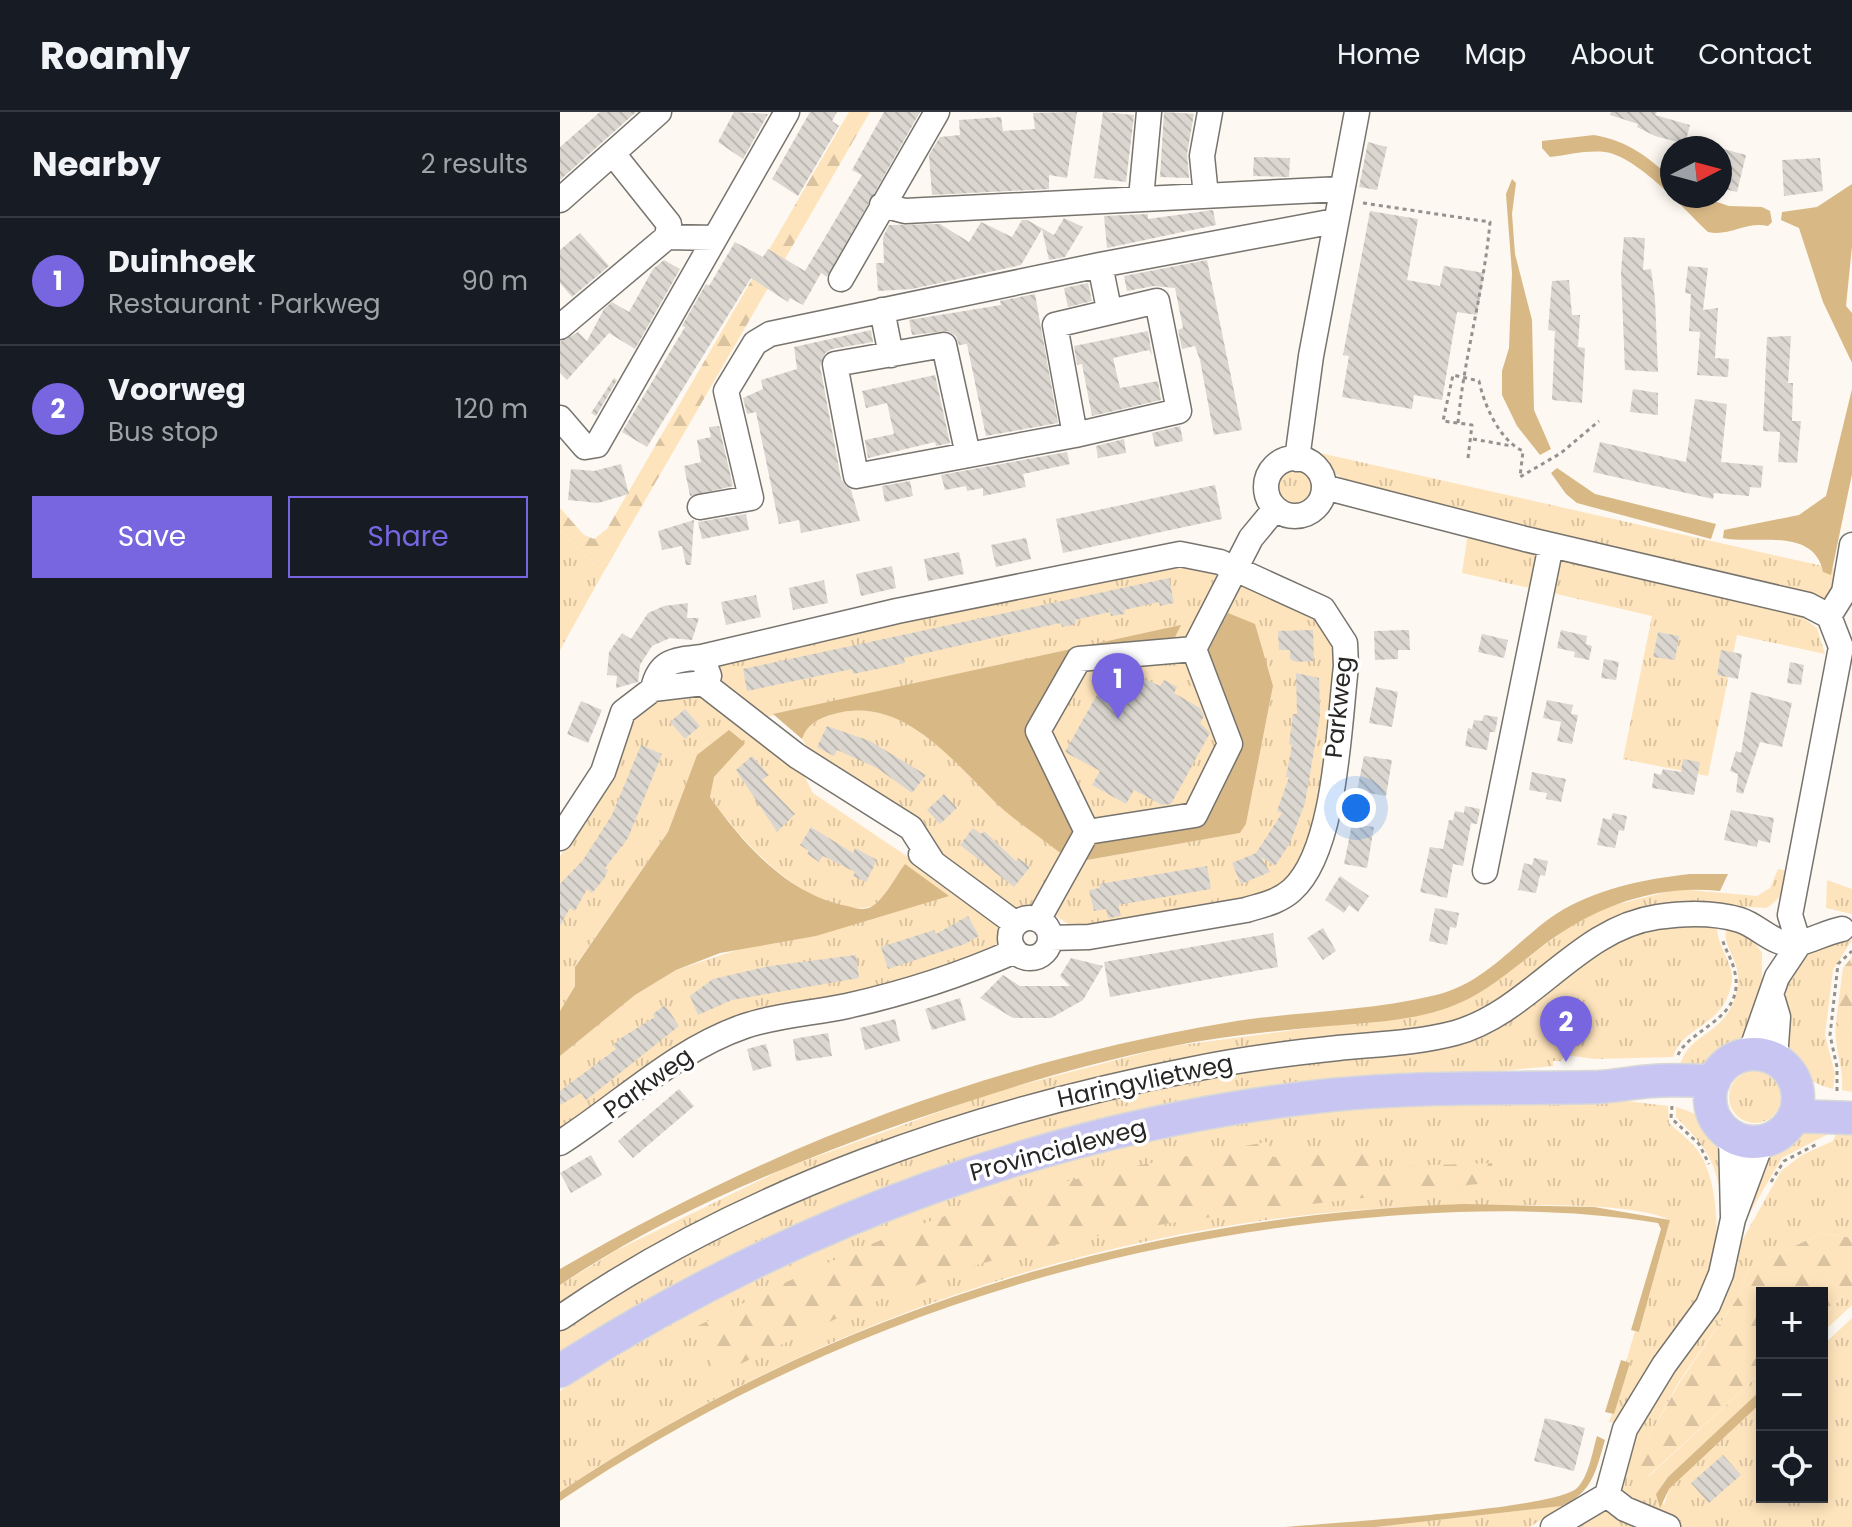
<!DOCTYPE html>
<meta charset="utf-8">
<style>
:root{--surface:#171b24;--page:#242831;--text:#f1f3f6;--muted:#9ea1a6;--line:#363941;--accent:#7865e0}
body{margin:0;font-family:Poppins,sans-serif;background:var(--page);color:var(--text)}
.controls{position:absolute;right:24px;bottom:24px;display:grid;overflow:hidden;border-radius:0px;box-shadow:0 4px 12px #0003}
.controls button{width:72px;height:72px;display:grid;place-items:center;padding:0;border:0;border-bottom:2px solid var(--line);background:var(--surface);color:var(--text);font:40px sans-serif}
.compass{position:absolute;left:1100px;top:24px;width:72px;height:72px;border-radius:50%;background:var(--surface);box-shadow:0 4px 12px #0003;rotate:84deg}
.you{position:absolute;left:796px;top:696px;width:28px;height:28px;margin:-20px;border:6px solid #fff;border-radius:50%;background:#1a73e8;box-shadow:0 0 0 12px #1a73e833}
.badge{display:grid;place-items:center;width:52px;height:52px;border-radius:50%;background:var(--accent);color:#fff;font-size:26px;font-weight:700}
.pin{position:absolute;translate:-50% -66px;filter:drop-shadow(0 2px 4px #0008)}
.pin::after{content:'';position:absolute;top:42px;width:28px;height:24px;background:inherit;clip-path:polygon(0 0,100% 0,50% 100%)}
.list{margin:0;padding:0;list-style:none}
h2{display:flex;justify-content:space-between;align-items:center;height:104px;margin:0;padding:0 32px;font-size:34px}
h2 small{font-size:26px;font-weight:400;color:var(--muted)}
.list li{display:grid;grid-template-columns:52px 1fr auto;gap:24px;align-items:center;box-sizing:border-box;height:128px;padding:0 32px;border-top:2px solid var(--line)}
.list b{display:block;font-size:30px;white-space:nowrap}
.list p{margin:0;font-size:26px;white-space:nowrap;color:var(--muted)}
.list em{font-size:26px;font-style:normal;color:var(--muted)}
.actions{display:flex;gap:16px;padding:24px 32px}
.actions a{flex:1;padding:18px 0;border:2px solid var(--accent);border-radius:0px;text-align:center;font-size:28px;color:var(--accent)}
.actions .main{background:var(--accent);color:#fff}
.icon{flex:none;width:44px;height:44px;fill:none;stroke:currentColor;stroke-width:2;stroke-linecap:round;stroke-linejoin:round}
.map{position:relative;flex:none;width:1292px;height:1415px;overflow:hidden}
header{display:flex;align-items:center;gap:48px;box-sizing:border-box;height:112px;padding:0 40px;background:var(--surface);border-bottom:2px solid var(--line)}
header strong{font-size:38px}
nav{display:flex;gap:44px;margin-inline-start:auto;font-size:28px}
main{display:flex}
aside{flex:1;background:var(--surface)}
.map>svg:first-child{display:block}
.grass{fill:url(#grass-tufts);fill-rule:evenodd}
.forest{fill:url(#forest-firs)}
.water{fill:#d8b885}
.building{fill:url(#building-back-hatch)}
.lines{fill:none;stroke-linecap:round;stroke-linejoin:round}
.minor-casing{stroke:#77736d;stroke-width:27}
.major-casing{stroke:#d8d8d8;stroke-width:35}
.path{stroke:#95928d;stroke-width:3;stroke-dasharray:4 4;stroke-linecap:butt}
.minor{stroke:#fff;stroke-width:24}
.major{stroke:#c8c5f2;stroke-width:32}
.labels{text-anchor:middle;stroke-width:7;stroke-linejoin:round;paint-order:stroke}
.street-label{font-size:24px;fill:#282624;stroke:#fff}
</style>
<header>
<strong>Roamly</strong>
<nav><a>Home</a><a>Map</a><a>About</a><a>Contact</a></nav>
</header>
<main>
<aside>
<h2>Nearby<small>2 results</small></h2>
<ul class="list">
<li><span class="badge">1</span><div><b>Duinhoek</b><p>Restaurant · Parkweg</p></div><em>90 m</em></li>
<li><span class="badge">2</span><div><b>Voorweg</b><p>Bus stop</p></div><em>120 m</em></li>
</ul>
<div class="actions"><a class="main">Save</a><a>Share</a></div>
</aside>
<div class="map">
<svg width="1292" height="1415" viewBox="0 0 1292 1415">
<defs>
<pattern id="grass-tufts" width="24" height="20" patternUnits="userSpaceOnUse" patternTransform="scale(2)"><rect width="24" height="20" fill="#fee4bc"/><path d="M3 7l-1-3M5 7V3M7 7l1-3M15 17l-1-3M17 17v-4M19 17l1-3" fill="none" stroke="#dac3a1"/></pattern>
<pattern id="forest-firs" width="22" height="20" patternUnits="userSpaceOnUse" patternTransform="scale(2)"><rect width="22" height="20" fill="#fee4bc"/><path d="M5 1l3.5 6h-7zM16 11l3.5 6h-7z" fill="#dac3a1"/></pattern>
<pattern id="building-back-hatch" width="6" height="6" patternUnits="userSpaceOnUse" patternTransform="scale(2)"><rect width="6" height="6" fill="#dbd7d0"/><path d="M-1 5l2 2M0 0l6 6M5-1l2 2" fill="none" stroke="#bcb8b2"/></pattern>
</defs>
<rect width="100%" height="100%" fill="#fdf8f1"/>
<!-- grass -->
<path class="grass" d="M751 339 1276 457 1270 488 999 428 785 367 769 359Z
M719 375a16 16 0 1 1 32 0a16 16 0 1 1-32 0Z
M0 418 43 461 0 538Z
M908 421 980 442 974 477 902 461Z
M620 446 759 502 779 538 753 737 746 756 710 782 516 817 488 799 448 797 257 651 242 627C247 612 259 606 274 602 340 583 390 645 432 686 451 706 477 722 499 740L475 620 516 536 198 607 152 563V550ZM656 527 713 574 686 712 680 721 527 748 520 744 642 712 682 636 647 543Z
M993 446 1235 500 1257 516 1265 542 1177 523 1148 664 1063 647 1092 504 988 480Z
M145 574 242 660 253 681 434 803 443 816 442 829 429 843 284 884 156 912 0 1021V944L75 883 116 858 198 831 256 824 313 794C254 811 180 728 150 685L153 666 184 631 137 643 108 720 15 854V874L0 899V744L11 729 72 601 83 592Z
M1218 757 1228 759C1227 774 1220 789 1206 796 1156 795 1110 783 1061 802 1010 822 971 868 925 896 903 909 880 914 856 920L433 998 0 1197V1173L57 1138 225 1056 434 980 606 935 878 899 923 878 1016 810 1047 795 1118 777 1197 784 1210 776Z
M1267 768 1292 777V802L1266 796Z
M1118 810 1157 815C1157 834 1174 852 1172 869 1164 916 1125 911 1113 945L1035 947 1006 943 1001 949H993V954L898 963 518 1018 0 1247V1215L46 1185 170 1118 312 1057 467 1005 630 965 867 935 1045 832Z
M1167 815 1194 829 1202 841V869L1192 911 1179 932 1157 950 1118 962C1124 921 1159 926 1173 891 1190 849 1159 839 1167 815Z
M1273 826 1292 828 1273 858 1265 923 1275 962 1273 977C1257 973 1242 965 1234 950 1220 927 1221 856 1244 839 1252 833 1264 830 1273 826Z
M1276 910 1292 920V980L1282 978C1284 954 1273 935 1276 910Z
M1169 985a26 26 0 1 1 52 0a26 26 0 1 1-52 0Z
M1041 986 1108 994 1109 1011C1122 1023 1136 1032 1144 1049 1159 1081 1160 1135 1150 1169L1058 1311 1049 1310 1070 1252 1066 1250 1075 1219 1079 1220 1110 1108C1076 1091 982 1093 942 1093 608 1089 276 1194 0 1380V1279C261 1111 533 1018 842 991 908 985 976 988 1041 986Z
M1116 995C1138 1001 1152 1010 1161 1032L1163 1109C1159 1056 1153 1042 1116 1005Z
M1278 1017 1292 1019V1126L1262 1121 1189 1156 1177 1187 1120 1268 1073 1354 1088 1365 1202 1260V1277L1108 1365 1096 1382 1104 1393 1109 1377 1202 1290V1385H1262V1234L1292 1206V1415H1122C1103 1408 1070 1395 1060 1376L1074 1322 1221 1059 1242 1043 1273 1029Z
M1236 1019 1270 1021 1222 1046 1182 1114 1205 1045Z
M1292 1177V1193L1262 1221V1204Z
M1002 1394 970 1415H816Z
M1041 1394 1082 1415H1005Z"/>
<!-- forest -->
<path class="forest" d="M289 0H310L43 461 0 418V396L24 423 34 427 47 417Z
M1292 845V920L1276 910 1283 856Z
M707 1030 713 1045 814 1040 817 1055 932 1051 933 1070C760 1093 581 1105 413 1154 326 1180 244 1222 162 1261L157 1262 134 1216C217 1173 303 1132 391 1102 494 1068 600 1048 707 1030Z
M1262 1121 1292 1126V1177L1262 1204V1181H1202V1260L1087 1365 1072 1355 1121 1268 1177 1187 1189 1156Z"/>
<!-- water -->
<path class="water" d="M1034 23C1068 29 1087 44 1112 67V84H1139L1169 94 1202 95 1210 99 1212 110 1208 114C1186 109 1169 125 1148 120 1125 98 1077 44 1045 40 1025 38 1009 43 990 45L982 36V29Z
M952 67 956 71 952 102 955 142 972 208 974 298 991 337 980 343 957 314 942 283V259L949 236 952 161 946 82Z
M1292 72V134L1286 194 1292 201V251L1263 190 1239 116 1221 108 1222 100 1257 95Z
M1292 277V362L1271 463 1263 460C1254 414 1194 433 1163 426L1164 418 1239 403 1266 384Z
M997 356 1035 382 1156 412 1151 427 1017 391 1006 382 991 361Z
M668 501 695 512 713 574 686 712 680 721 527 748 520 744 527 733 642 712 682 636 646 543Z
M621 513 615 525 516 544 475 620 518 728 511 739 499 740C477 723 451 706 432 687 390 645 340 583 274 602 259 606 247 612 242 627L213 602Z
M169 618 185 631 154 665 150 685C183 732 228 783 287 794 295 796 303 799 311 795 324 788 336 764 345 752L389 784 256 824 160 841 116 858 75 883 0 944V899L15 874V855L108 720 137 643Z
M1130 762H1168L1160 779C1096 772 1036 794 985 832 952 857 922 886 881 898 846 909 806 911 769 914 715 919 662 924 608 935 519 953 431 981 344 1011 226 1053 105 1102 0 1173V1157C212 1034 422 953 665 911 735 899 806 900 876 883 925 872 956 829 996 802 1035 777 1084 767 1130 762Z
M904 1092 1034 1095 1110 1108 1079 1220 1071 1218 1101 1117 1098 1111C989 1093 874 1098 765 1110 489 1141 231 1234 0 1389V1380C269 1199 580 1103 904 1092Z
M1061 1248 1070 1251 1054 1302 1045 1300Z
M1202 1277V1290L1109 1377 1100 1396 1096 1382 1108 1365Z
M1037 1324 1045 1328C1036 1358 1033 1380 1002 1394L816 1415H725C768 1411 998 1397 1017 1376 1029 1364 1032 1341 1037 1324Z"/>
<!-- building -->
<path class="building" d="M40 0H76L0 68V35Z
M174 0 208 2 183 47 158 30Z
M250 0H277L272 9 279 14 238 84 212 67Z
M324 0H360L267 165 261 161 243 193 230 186 228 190 191 166 87 335 62 320 125 215 122 214 146 172 149 174 175 130 203 145 208 137 245 159 302 63 292 58Z
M517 0 507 66 489 63V77L372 83 369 43 380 25 400 23 399 8 441 5 443 19 475 17 473 1Z
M543 0 574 3 566 70 534 66Z
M604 0 634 2 627 42 629 66 600 65Z
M1051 0H1097L1095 3 1130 13 1125 32 1095 24 1077 15 1078 12 1050 3Z
M808 30 827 35 817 78 799 75Z
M1160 36 1186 43 1177 80 1160 76Z
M694 45 730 46 729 65 693 64Z
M1260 46 1263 79 1224 84 1222 48Z
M653 98 656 113 547 136 544 104 588 102V107Z
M810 99 858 107 847 168 880 174 884 154 924 161 917 203 897 200 882 288 854 283 852 297 782 285 789 244 783 243Z
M504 106 523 115 505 145 489 148 482 117 461 153 352 177 318 179 316 151H324L323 125 329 113 380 112 409 130 421 110 452 125 462 108H467L494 123Z
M20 121 49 154 12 185 0 171V138Z
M1064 125 1085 126 1083 158 1091 157 1095 187 1098 260 1065 258 1061 159Z
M104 148 120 157 75 237 49 221 7 268 0 261V230L18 220 27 229 44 197 52 190 69 200 93 157Z
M647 148 682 318 654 323 640 248 635 234 622 237 618 218 623 216 615 176 594 174 567 179 564 164Z
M1128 154 1148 156 1143 198 1158 196 1155 246 1169 247 1168 265 1137 263 1140 220 1129 219 1131 182 1125 181Z
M1009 168 1012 203H1020L1018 235 1025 236 1022 291 992 288 995 219 988 218 992 169Z
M528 171 532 189 508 195 504 176Z
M475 182 498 311 426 324 407 232 399 233 396 224 388 219 352 223 349 208 441 193 440 189Z
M311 218 313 230 272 237 265 241 260 254 281 367 291 378 300 409 241 421 239 408 219 412 196 300 187 302 183 286 203 277 201 268 237 257 234 235Z
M588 219 592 243 589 238 553 246 560 276 598 269 601 288 532 304 522 252 517 253 514 234Z
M1231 224 1228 271H1233L1232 309H1241L1237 351 1218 350 1220 320 1203 319 1207 225Z
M375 263 390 331 376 334 375 330 308 346 305 328 334 322 327 291 306 296 302 279Z
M54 266 57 268 36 304 31 301Z
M1073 277 1098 281V303L1070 300Z
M1135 287 1167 292 1161 350 1203 354 1201 376 1190 375 1189 384 1154 381 1153 387 1033 360 1040 330 1126 350Z
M159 314 173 374 130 384 124 354 141 350 137 328 151 325 149 315Z
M620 314 623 329 595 335 592 321Z
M564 327 566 341 538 346 536 334Z
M507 340 510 352 463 362 466 375 423 384V376L407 379 406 374 385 378 381 363Z
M61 352 69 382 38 391 8 388 11 357 34 359Z
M350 369 353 384 325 390 322 374Z
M655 373 662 407 503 441 496 407Z
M186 402 189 418 142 427 138 410Z
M134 408 131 453H126L122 434 102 438 98 419Z
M466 426 471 447 436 455 431 433Z
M399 440 404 462 368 469 364 447Z
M332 454 336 476 301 484 296 462Z
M609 466 614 491 600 494 599 490 564 498 565 502 551 504 550 500 515 508 516 512 502 515 501 511 473 517 344 546 345 551 293 562 292 557 187 579 183 557Z
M264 468 268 491 233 498 229 476Z
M196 483 201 505 166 513 161 490Z
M128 491 127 506H139L132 528 110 526 92 534 80 553 78 570 56 576 57 564 47 563 49 540 62 521 71 527 88 501 104 494Z
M753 518 754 549 736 550 730 547V538H719L718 519Z
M849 518 850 538H838V547L815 548 814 519Z
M1001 518 1027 524 1026 532 1032 534 1029 548 1014 545 1015 540 997 536Z
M1098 520 1119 524 1115 548 1093 545Z
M922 522 948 528 944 546 918 540Z
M1161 538 1182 542 1178 567 1157 563Z
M1044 547 1059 550 1056 568 1041 566Z
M1230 550 1244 553 1241 573 1227 571Z
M566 558 600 574 604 568 617 575 614 581 640 596 644 604 640 611 650 621 611 692 602 693 574 678 566 692 532 673 540 659 505 640 549 561 561 568Z
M736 561 759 566 760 604 745 691 730 731 715 754 701 745 710 760 681 772 672 751 696 741 722 701 717 699 729 665H726L732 633 729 632 733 602H737Z
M816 575 838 580 832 615 809 611Z
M1191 580 1232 591 1222 635 1200 630 1183 682 1176 680 1178 662 1170 659 1176 639 1181 641Z
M987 588 1013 593 1011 602 1018 603 1012 632 997 629 1001 610 983 606Z
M21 589 42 598 28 631 7 622Z
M125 597 140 614 125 627 110 610Z
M924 603 938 605 935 620H930L927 638 905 634 908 616 912 617 914 608 922 609Z
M267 614 310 629 366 663 352 681 317 656 277 638 274 644 257 635Z
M81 633 102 642 68 726 45 756 48 758 44 767 32 781 27 777 15 799 10 796 0 814V772L23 748 52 703Z
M192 644 209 663 202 668 235 702 217 720 176 658Z
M804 644 832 648 826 684 797 679Z
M1123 647 1140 650 1134 683 1092 676 1094 661 1101 663 1103 657 1121 660Z
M972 660 1006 667 1001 690 986 687 987 681 969 678Z
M384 682 397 696 380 712 367 698Z
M905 694 920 697 917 712 911 711 903 754 893 752 887 786 860 780 870 735 883 737 889 708H893L895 699 904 701Z
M1171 698 1214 706 1210 731 1198 728 1197 735 1164 728Z
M1053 701 1067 704 1064 719 1059 718 1055 736 1037 733 1043 706 1051 708Z
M792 712 814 715 807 756 784 752Z
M251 715 293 741 295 736 317 748 306 770 293 764 295 760 263 744 259 750 247 742 249 739 240 733Z
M413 716 421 722 424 719 456 749 458 746 470 755 454 775 400 733Z
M974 746 988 749 985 764 980 763 976 781 958 778 964 751 972 753Z
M647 754 651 777 558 793 561 804 548 806 546 797 534 799 529 778 540 776 539 772Z
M780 764 809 784 798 800 789 793 784 801 765 788Z
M875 796 899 801 896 816 890 815 887 833 869 829Z
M408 804 419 824 405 832 328 857 321 835 374 818 376 822Z
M763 816 776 839 763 848 747 826Z
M713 821 718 855 550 885 544 850Z
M296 843 299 866 172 888 138 903 130 884 153 867 210 854Z
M511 846 543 854 523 888 491 906H453L420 886 443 863 460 874H510L500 864Z
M400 886 406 908 372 918 365 897Z
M105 893 119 914 26 988 21 981 0 993V979L56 937 53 933 64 924 95 905 93 902Z
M335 907 340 929 305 938 300 916Z
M268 921 272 944 236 949 233 927Z
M206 932 212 954 193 959 187 937Z
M119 977 134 994 73 1046 58 1029Z
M31 1043 42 1063 11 1081 0 1061Z
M985 1306 1025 1316 1014 1359 974 1349Z
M1163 1343 1181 1363 1149 1391 1131 1371Z"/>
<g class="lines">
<!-- minor casing -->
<g class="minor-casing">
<path id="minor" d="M54 43 109 112 107 125
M646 84 642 44 650 0
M581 86 589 0
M0 88 99 0
M322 93 345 99 781 77
M540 153 549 197
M281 167 377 0
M322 198 331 243
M0 215 107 125 155 126
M0 306 25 335 37 333 227 0
M408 343 384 233 275 252 296 364 515 323 619 299 597 189 495 213 515 323
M706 375a29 29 0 1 1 58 0a29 29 0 1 1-58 0Z
M737 347 751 244 797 0
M764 375 965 427 1248 493 1269 504
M140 395 191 386 166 279 195 231 210 222 540 153 775 109
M634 537 519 547 478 619 527 720 635 703 670 632 634 537 691 426 715 397
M142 545 337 499 620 442 660 450 763 497 785 531 786 554C779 612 776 739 732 778 719 790 702 793 686 798L529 825 490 826
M142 545 149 564 143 571 93 577C99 548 115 548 142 545Z
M143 571 237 644 351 716 372 749
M0 726 43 660 63 600 93 577
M361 742 456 812
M925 759 991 433
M450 826a20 20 0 1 1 40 0a20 20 0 1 1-40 0Z
M478 808 527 720
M1239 832 1230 803 1281 535 1269 504 1284 480 1292 433
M1212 885 1218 905 1215 947
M1190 942 1217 865 1239 832
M1171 1023 1173 1104
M0 1031C61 992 115 938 185 914 217 903 254 901 287 894 345 881 401 863 455 839
M0 1206C186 1077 414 1000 634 957 682 947 730 941 778 936 817 932 857 931 895 921 971 900 1017 817 1097 805 1124 801 1154 800 1180 808 1199 814 1214 834 1236 832 1248 830 1267 820 1282 817
M1047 1383 1065 1397 1108 1415
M993 1415 1047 1383 1065 1317 1104 1253 1148 1193 1161 1162 1173 1107 1202 1029"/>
</g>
<!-- major casing -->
<g class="major-casing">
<path id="major" d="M1150 986a44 44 0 1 1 88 0a44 44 0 1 1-88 0Z
M1234 1004 1292 1006
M0 1259C233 1110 496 1012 771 983 861 974 949 977 1039 975 1057 974 1075 970 1093 969 1113 967 1134 969 1154 969"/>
</g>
<!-- path -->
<path class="path" d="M803 91 930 110C924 179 904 244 898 311
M913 327 952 334
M908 346 912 313 883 309 893 263 919 269C924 293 940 329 963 339L960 365 1001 341 1039 309
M1118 943C1130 916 1185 907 1175 861 1173 849 1165 838 1162 826
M1277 979V955L1270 923 1278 852 1292 839
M1112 994 1111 1006 1139 1032 1149 1052
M1211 1070 1224 1049 1259 1031"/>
<!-- minor -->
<use href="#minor" class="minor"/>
<!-- major -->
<use href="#major" class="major"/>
</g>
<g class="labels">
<!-- street labels -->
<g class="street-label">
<text transform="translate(779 595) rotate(-84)" y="8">Parkweg</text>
<text transform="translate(585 969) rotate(-12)" y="8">Haringvlietweg</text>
<text transform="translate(88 971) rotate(-36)" y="8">Parkweg</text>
<text transform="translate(498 1038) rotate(-15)" y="8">Provincialeweg</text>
</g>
</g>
</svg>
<div class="controls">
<button>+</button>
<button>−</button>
<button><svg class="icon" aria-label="locate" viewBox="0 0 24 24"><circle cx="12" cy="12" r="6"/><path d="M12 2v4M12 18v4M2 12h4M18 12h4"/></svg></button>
</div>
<svg class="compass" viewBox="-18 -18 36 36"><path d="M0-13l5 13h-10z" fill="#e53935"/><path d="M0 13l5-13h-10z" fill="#9ea1a6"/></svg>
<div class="you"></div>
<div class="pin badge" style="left:558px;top:607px">1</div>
<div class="pin badge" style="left:1006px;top:950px">2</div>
</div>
</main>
